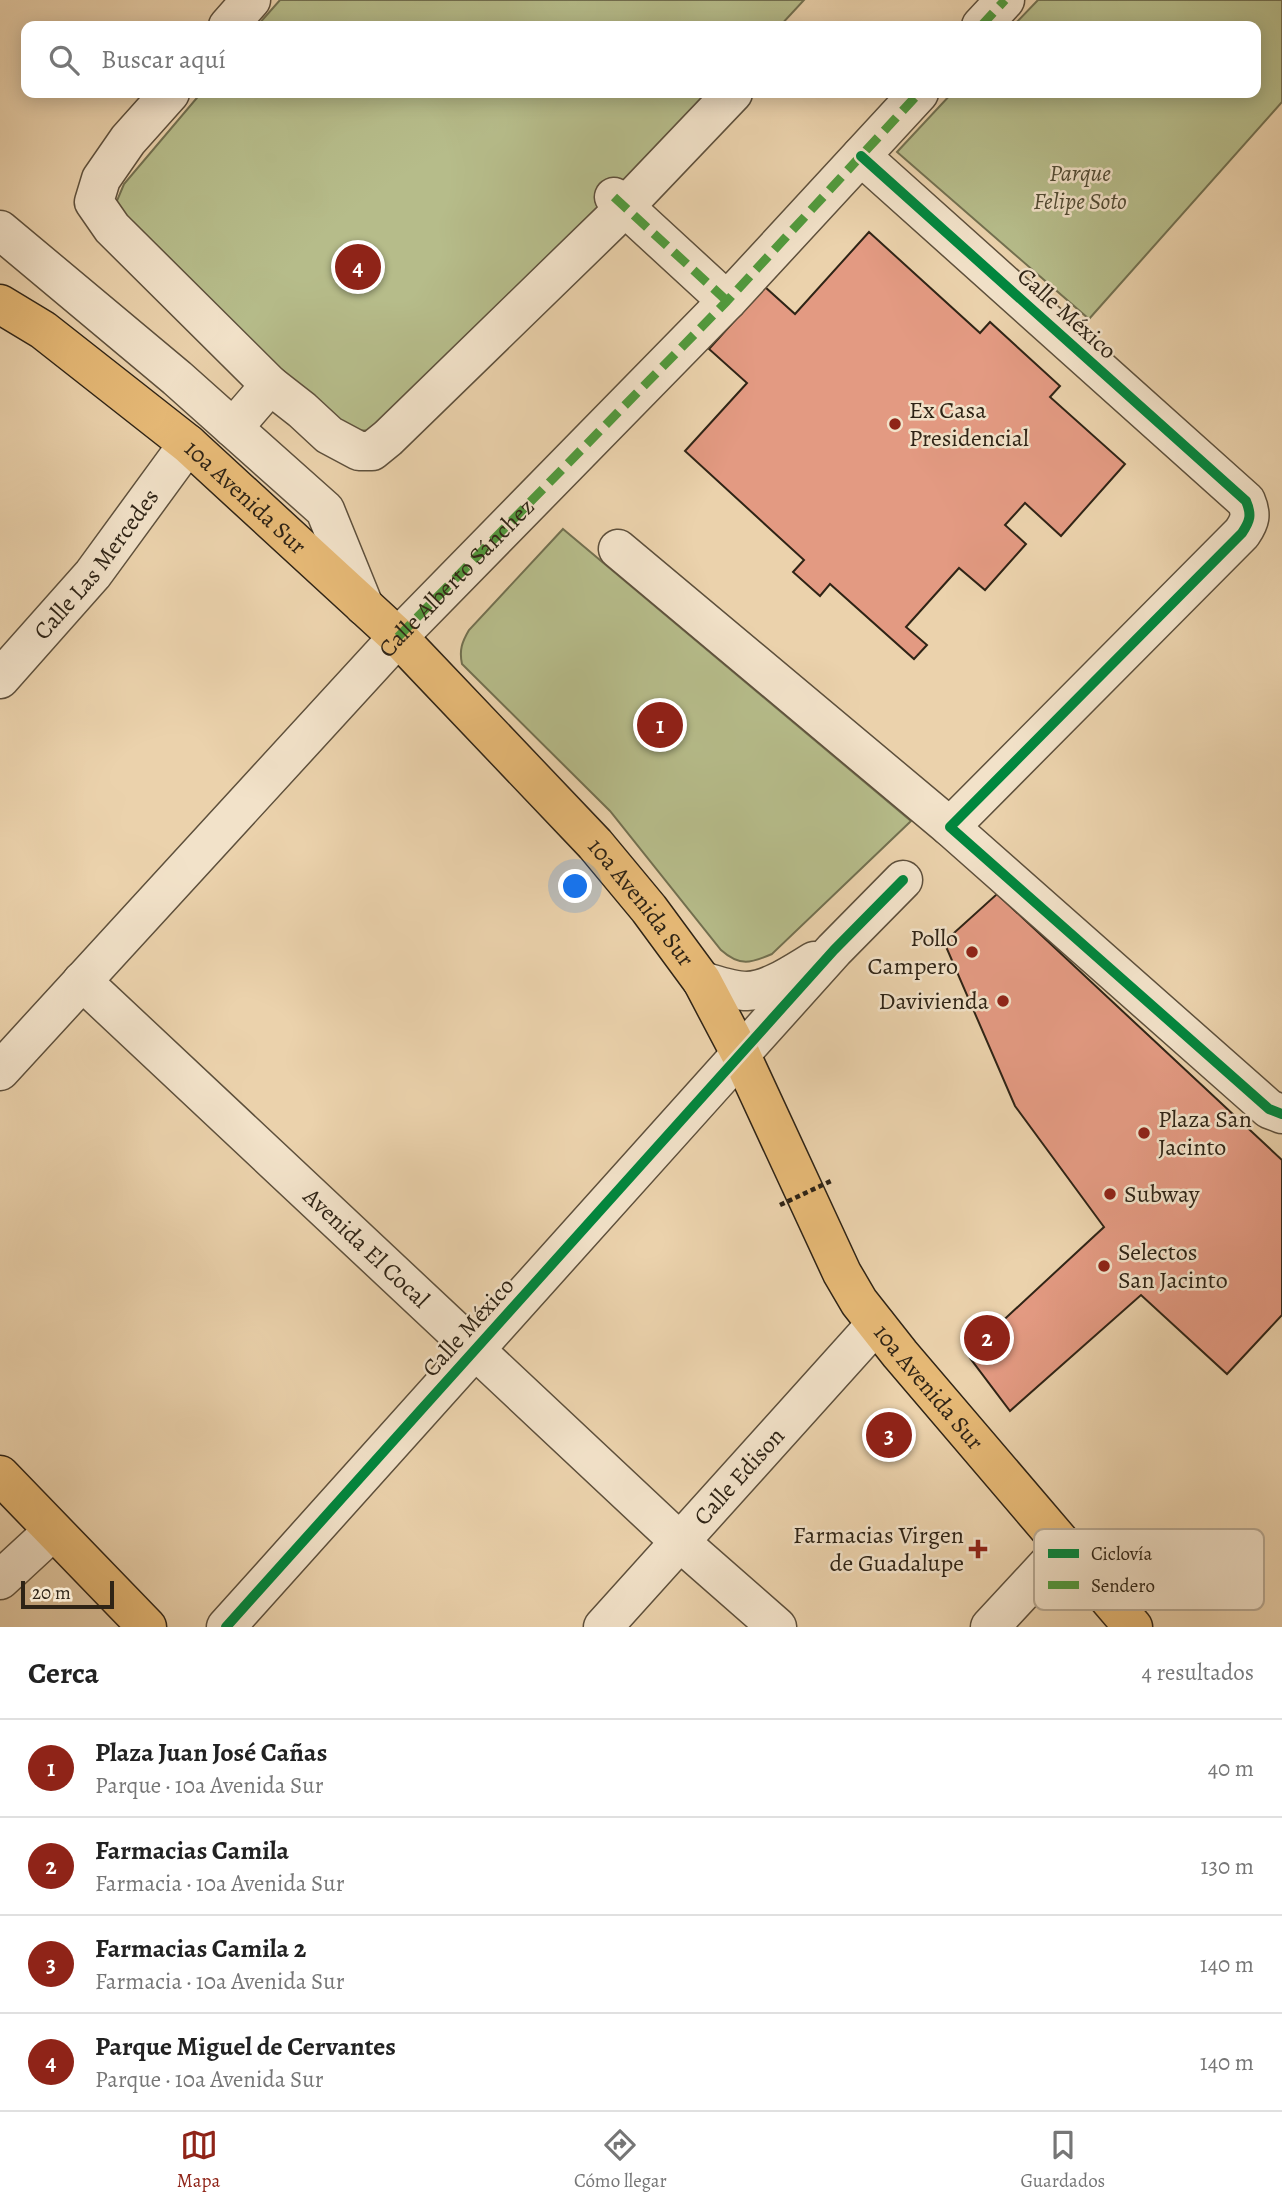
<!DOCTYPE html>
<html lang="es">
<meta charset="utf-8">
<style>
:root{--surface:#fff;--page:#f2f2f2;--text:#222;--muted:#767676;--line:#e0e0e0;--accent:#8f2418}
body{margin:0;font-family:Alegreya,serif;background:var(--page);color:var(--text)}
.scale{position:absolute;left:21px;bottom:18px;width:93px;box-sizing:border-box;padding-left:7px;border:4px solid #2f2416;border-top:0;font-size:19px;line-height:24px;white-space:nowrap;color:#2f2416;-webkit-text-stroke:5px #f2e2c9;paint-order:stroke}
.you{position:absolute;left:576px;top:887px;width:24px;height:24px;margin:-18px;border:5px solid #fff;border-radius:50%;background:#1a73e8;box-shadow:0 0 0 10px #1a73e833}
.badge{display:grid;place-items:center;width:46px;height:46px;border-radius:50%;background:var(--accent);color:#fff;font-size:23px;font-weight:700}
.pin{position:absolute;translate:-50% -50%;border:4px solid #fff;box-shadow:0 2px 7px #0006}
.list{margin:0;padding:0;list-style:none}
h2{display:flex;justify-content:space-between;align-items:center;height:91px;margin:0;padding:0 28px;font-size:30px}
h2 small{font-size:23px;font-weight:400;color:var(--muted)}
.list li{display:grid;grid-template-columns:46px 1fr auto;gap:21px;align-items:center;box-sizing:border-box;height:98px;padding:0 28px;border-top:2px solid var(--line)}
.list b{display:block;font-size:26px;white-space:nowrap}
.list p{margin:0;font-size:23px;white-space:nowrap;color:var(--muted)}
.list em{font-size:23px;font-style:normal;color:var(--muted)}
.icon{flex:none;width:38px;height:38px;fill:none;stroke:currentColor;stroke-width:2;stroke-linecap:round;stroke-linejoin:round}
.map{position:relative;flex:none;width:1282px;height:1627px;overflow:hidden}
.search{position:absolute;background:var(--surface);box-shadow:0 4px 18px #0003;left:21px;right:21px;top:21px;height:77px;display:flex;align-items:center;gap:18px;box-sizing:border-box;padding:0 24px;border-radius:14px;color:var(--muted);font-size:26px}
.sheet{height:483px;background:var(--surface)}
nav{display:flex;justify-content:space-around;align-items:center;box-sizing:border-box;height:98px;border-top:2px solid var(--line);background:var(--surface);font-size:19px;color:var(--muted)}
nav a{display:grid;justify-items:center;gap:4px}
nav .on{color:var(--accent)}
.map>svg:first-child{display:block}
.green{fill:#b6bc8a;stroke:#727050;stroke-width:2}
.building{fill:#e39a82;stroke:#2f2416;stroke-width:2}
.lines{fill:none;stroke-linecap:round;stroke-linejoin:round}
.minor-casing{stroke:#5e503c;stroke-width:41}
.major-casing{stroke:#2f2416;stroke-width:41}
.minor{stroke:#f2e2c9;stroke-width:38}
.major{stroke:#e6b976;stroke-width:38}
.path-bridge{stroke:#2f2416;stroke-width:4.5;stroke-dasharray:5 3.5;stroke-linecap:butt}
.quiet{stroke:#509b3d;stroke-width:9;stroke-dasharray:18 9;stroke-linecap:butt}
.cycleway-casing{stroke:#f2e2c9;stroke-width:15}
.cycleway{stroke:#00873e;stroke-width:10}
.poi-dot{fill:#8f2418;stroke:#f2e2c9;stroke-width:2.5}
.labels{text-anchor:middle;stroke-width:5;stroke-linejoin:round;paint-order:stroke}
.park-label{font-size:24px;font-style:italic;fill:#514a33;stroke:#f2e2c9}
.street-label{font-size:24px;fill:#2f2416;stroke:#f2e2c9}
.poi-label{font-size:24px;fill:#2f2416;stroke:#f2e2c9;text-anchor:start}
.key{fill:#f2e2c9;stroke:#b8a993;stroke-width:2}
.key-label{font-size:19px;fill:#2f2416}
</style>
<div class="map">
<svg width="1282" height="1627" viewBox="0 0 1282 1627">
<rect width="100%" height="100%" fill="#ebd2ac"/>
<filter id="stains"><feTurbulence type="fractalNoise" baseFrequency=".00286" numOctaves="4"/><feColorMatrix values="0 0 0 0 .2 0 0 0 0 .09 0 0 0 0 .02 0 0 0 .5 -.17"/></filter>
<radialGradient id="worn" r=".72"><stop offset=".6" stop-color="#630" stop-opacity="0"/><stop offset="1" stop-color="#630" stop-opacity=".3"/></radialGradient>
<!-- green -->
<path class="green" d="M280 0H804L780 26H257Z
M1038 0H1282V102L1089 319 897 152 952 93H1256V26H1013Z
M201 93H718L376 431 350 430 257 349 121 217 116 203 124 184Z
M563 529 911 821 772 954C751 963 740 967 721 950L610 811 462 664C459 650 462 642 469 630Z"/>
<!-- building -->
<path class="building" d="M869 232 980 333 990 322 1060 386 1050 397 1125 464 1061 536 1025 503 1005 525 1026 544 985 590 959 568 906 627 927 645 914 659 830 584 820 596 793 572 804 560 685 451 747 383 709 349 765 287 795 314Z
M997 894 1282 1160V1315L1227 1374 1141 1295 1010 1411 967 1354 1104 1227 1015 1106 944 942Z"/>
<g class="lines">
<!-- minor casing -->
<g class="minor-casing">
<g id="minor">
<path d="M228 26 251 0"/>
<path d="M981 26 1005 0"/>
<path d="M170 93 128 140 101 179 94 202 112 228 270 385 233 428"/>
<path d="M861 156 1246 501C1252 515 1250 521 1242 533L950 827"/>
<path d="M614 197 727 301"/>
<path d="M0 230 177 378 325 510 364 606"/>
<path d="M270 385 302 410 329 435 359 451H372L388 438 610 222 733 93"/>
<path d="M618 549 950 827 1269 1109 1282 1114"/>
<path id="s1" d="M0 679 93 574 188 444"/>
<path id="s2" d="M82 981 679 1541 777 1627"/>
<path d="M702 981C716 985 732 991 747 991 770 990 794 973 814 961"/>
<path id="s3" d="M0 1071 398 637 727 301 919 93"/>
<path d="M0 1580 53 1531"/>
<path d="M226 1627 834 950 903 880"/>
<path id="s4" d="M603 1627 876 1324"/>
<path d="M990 1627 1064 1547"/>
</g>
</g>
<!-- major casing -->
<g class="major-casing">
<g id="major">
<path id="s5" d="M0 304 43 330 188 444 398 637 595 844 649 909 702 981 741 1055 842 1273 859 1302 900 1354 1133 1627"/>
<path d="M0 1475 147 1627"/>
</g>
</g>
<!-- minor -->
<use href="#minor" class="minor"/>
<!-- major -->
<use href="#major" class="major"/>
<!-- path-bridge -->
<path class="path-bridge" d="M780 1205 833 1180"/>
<!-- quiet -->
<path class="quiet" d="M981 26 1005 0
M614 197 727 301
M398 637 727 301 919 93"/>
<!-- cycleway casing -->
<g class="cycleway-casing">
<path id="cycleway" d="M861 156 1246 501C1252 515 1250 521 1242 533L950 827 1269 1109 1282 1114
M226 1627 834 950 903 880"/>
</g>
<!-- cycleway -->
<use href="#cycleway" class="cycleway"/>
</g>
<!-- markers -->
<g class="poi-dot">
<circle cx="895" cy="424" r="7"/>
<circle cx="972" cy="952" r="7"/>
<circle cx="1003" cy="1001" r="7"/>
<circle cx="1144" cy="1133" r="7"/>
<circle cx="1110" cy="1194" r="7"/>
<circle cx="1104" cy="1266" r="7"/>
<path d="M974.5 1538.5h7v7h7v7h-7v7h-7v-7h-7v-7h7z"/>
</g>
<g class="labels">
<!-- park labels -->
<g class="park-label">
<text x="1080" y="181">Parque<tspan x="1080" dy="28">Felipe Soto</tspan></text>
</g>
<!-- street labels -->
<g class="street-label">
<text transform="translate(1067 313) rotate(42)" y="8">Calle México</text>
<text dy="8" stroke="none"><textPath href="#s5" startOffset="313">10a Avenida Sur</textPath></text>
<text dy="8" stroke="none"><textPath href="#s1" startOffset="150">Calle Las Mercedes</textPath></text>
<text dy="8" stroke="none"><textPath href="#s3" startOffset="672">Calle Alberto Sánchez</textPath></text>
<text dy="8" stroke="none"><textPath href="#s5" startOffset="880">10a Avenida Sur</textPath></text>
<text dy="8" stroke="none"><textPath href="#s2" startOffset="390">Avenida El Cocal</textPath></text>
<text transform="translate(468 1327) rotate(-48)" y="8">Calle México</text>
<text dy="8" stroke="none"><textPath href="#s5" startOffset="1447">10a Avenida Sur</textPath></text>
<text dy="8" stroke="none"><textPath href="#s4" startOffset="203">Calle Edison</textPath></text>
</g>
<!-- poi labels -->
<g class="poi-label">
<text x="909" y="418">Ex Casa<tspan x="909" dy="28">Presidencial</tspan></text>
<text x="958" y="946" text-anchor="end">Pollo<tspan x="958" dy="28">Campero</tspan></text>
<text x="989" y="1009" text-anchor="end">Davivienda</text>
<text x="1158" y="1127">Plaza San<tspan x="1158" dy="28">Jacinto</tspan></text>
<text x="1124" y="1202">Subway</text>
<text x="1118" y="1260">Selectos<tspan x="1118" dy="28">San Jacinto</tspan></text>
<text x="964" y="1543" text-anchor="end">Farmacias Virgen<tspan x="964" dy="28">de Guadalupe</tspan></text>
</g>
</g>
<!-- legend -->
<rect x="1034" y="1529" width="230" height="81" rx="10" class="key"/>
<rect x="1048" y="1549" width="31" height="9" fill="#00873e"/>
<rect x="1048" y="1581" width="31" height="8" fill="#509b3d"/>
<g class="key-label">
<text x="1091" y="1560">Ciclovía</text>
<text x="1091" y="1592">Sendero</text>
</g>
<rect width="100%" height="100%" filter="url(#stains)"/>
<rect width="100%" height="100%" fill="url(#worn)"/>
</svg>
<div class="scale">20 m</div>
<div class="you"></div>
<div class="pin badge" style="left:660px;top:725px">1</div>
<div class="pin badge" style="left:987px;top:1338px">2</div>
<div class="pin badge" style="left:889px;top:1435px">3</div>
<div class="pin badge" style="left:358px;top:267px">4</div>
<div class="search"><svg class="icon" aria-label="search" viewBox="0 0 24 24"><circle cx="10" cy="10" r="6"/><path d="M15 15l6 6"/></svg>Buscar aquí</div>
</div>
<section class="sheet">
<h2>Cerca<small>4 resultados</small></h2>
<ul class="list">
<li><span class="badge">1</span><div><b>Plaza Juan José Cañas</b><p>Parque · 10a Avenida Sur</p></div><em>40 m</em></li>
<li><span class="badge">2</span><div><b>Farmacias Camila</b><p>Farmacia · 10a Avenida Sur</p></div><em>130 m</em></li>
<li><span class="badge">3</span><div><b>Farmacias Camila 2</b><p>Farmacia · 10a Avenida Sur</p></div><em>140 m</em></li>
<li><span class="badge">4</span><div><b>Parque Miguel de Cervantes</b><p>Parque · 10a Avenida Sur</p></div><em>140 m</em></li>
</ul>
</section>
<nav>
<a class="on"><svg class="icon" aria-label="map" viewBox="0 0 24 24"><path d="M3 6l6-2 6 2 6-2v14l-6 2-6-2-6 2zM9 4v14M15 6v14"/></svg>Mapa</a>
<a><svg class="icon" aria-label="directions" viewBox="0 0 24 24"><path d="M12 3l9 9-9 9-9-9zM9 14v-3h6M13 9l2 2-2 2"/></svg>Cómo llegar</a>
<a><svg class="icon" aria-label="saved" viewBox="0 0 24 24"><path d="M7 4h10v16l-5-4-5 4z"/></svg>Guardados</a>
</nav>
